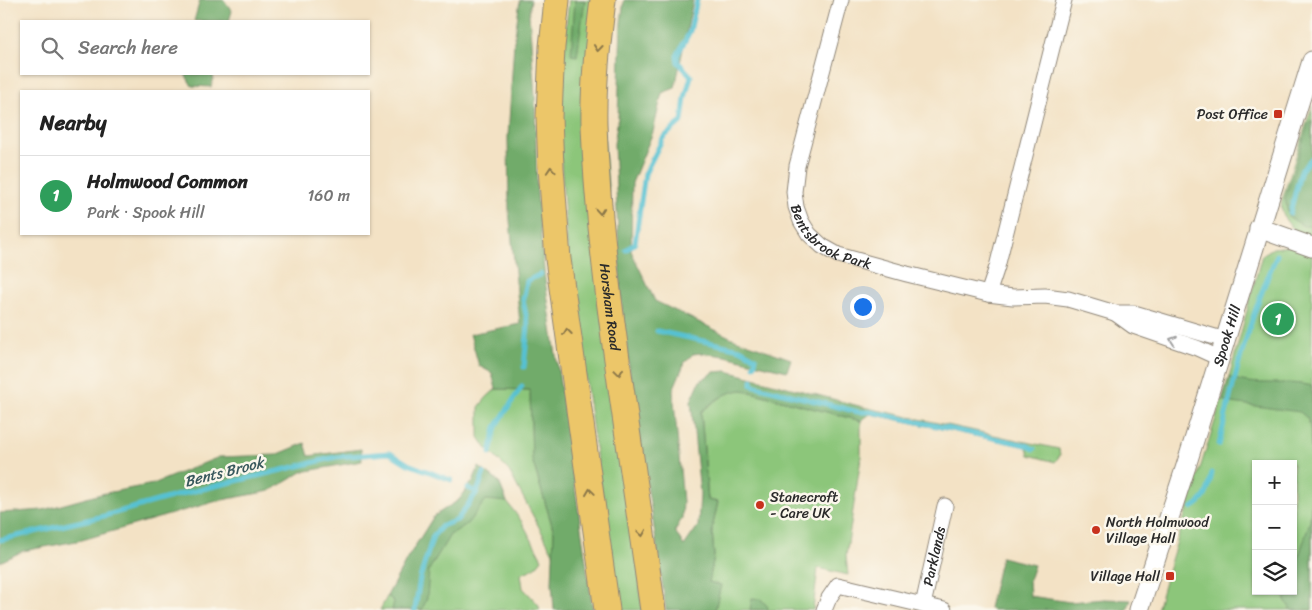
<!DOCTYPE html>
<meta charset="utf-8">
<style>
:root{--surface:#fff;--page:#f6f6f6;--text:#222;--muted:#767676;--line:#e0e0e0;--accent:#c8321e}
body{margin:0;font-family:Sriracha,sans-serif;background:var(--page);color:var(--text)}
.controls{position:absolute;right:15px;bottom:15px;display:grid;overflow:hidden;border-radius:0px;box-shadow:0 1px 4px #0004}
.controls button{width:45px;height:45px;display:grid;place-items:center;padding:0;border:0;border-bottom:1px solid var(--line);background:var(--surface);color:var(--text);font:25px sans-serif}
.you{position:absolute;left:862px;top:306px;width:18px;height:18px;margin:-12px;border:4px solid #fff;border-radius:50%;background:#1a73e8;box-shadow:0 0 0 8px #1a73e833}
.badge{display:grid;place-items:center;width:32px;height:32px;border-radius:50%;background:var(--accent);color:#fff;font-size:16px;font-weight:700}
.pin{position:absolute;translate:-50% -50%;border:2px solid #fff;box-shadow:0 1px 5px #0006}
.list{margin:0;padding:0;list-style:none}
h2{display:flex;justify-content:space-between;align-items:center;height:65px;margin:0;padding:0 20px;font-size:21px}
h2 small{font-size:16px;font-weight:400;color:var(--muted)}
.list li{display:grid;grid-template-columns:32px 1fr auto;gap:15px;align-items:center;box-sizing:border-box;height:80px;padding:0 20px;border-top:1px solid var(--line)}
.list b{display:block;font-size:19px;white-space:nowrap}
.list p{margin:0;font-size:16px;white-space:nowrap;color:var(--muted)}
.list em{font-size:16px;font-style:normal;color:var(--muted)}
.icon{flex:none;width:28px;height:28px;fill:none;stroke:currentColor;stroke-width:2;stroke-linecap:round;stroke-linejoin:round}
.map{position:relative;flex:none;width:1312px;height:610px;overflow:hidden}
.search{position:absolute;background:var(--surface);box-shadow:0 1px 4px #0004;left:20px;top:20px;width:350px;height:55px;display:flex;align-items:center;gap:12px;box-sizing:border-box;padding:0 18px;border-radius:0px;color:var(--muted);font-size:19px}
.panel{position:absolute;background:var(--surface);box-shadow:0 1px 4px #0004;left:20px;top:90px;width:350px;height:145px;border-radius:0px}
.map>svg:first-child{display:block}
.green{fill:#8cc67a;stroke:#5c7852;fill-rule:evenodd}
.forest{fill:#71ab6a;stroke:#4e6b4a}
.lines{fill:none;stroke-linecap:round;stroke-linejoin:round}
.stream{stroke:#57c1d2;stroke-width:5}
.minor-casing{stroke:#8f8678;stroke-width:17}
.tertiary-casing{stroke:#8f8678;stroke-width:21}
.trunk-casing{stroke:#8f8678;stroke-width:27}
.minor{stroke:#fff;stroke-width:15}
.tertiary{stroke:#fff;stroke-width:19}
.trunk{stroke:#ecc669;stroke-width:25}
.oneway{stroke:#8c784a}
.oneway2{stroke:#a0a0a0}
.poi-dot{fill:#c8321e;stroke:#fbf7ec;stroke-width:2}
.labels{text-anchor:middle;stroke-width:5;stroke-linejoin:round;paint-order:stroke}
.poi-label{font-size:14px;fill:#2b2b2b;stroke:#fbf7ec;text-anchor:end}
.street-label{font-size:14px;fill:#2b2b2b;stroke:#fbf7ec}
.water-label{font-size:15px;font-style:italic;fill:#38585d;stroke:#fbf7ec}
</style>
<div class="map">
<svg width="1312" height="610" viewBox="0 0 1312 610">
<rect width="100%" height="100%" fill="#fbf7ec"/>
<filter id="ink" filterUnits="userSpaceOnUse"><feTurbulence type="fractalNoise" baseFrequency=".02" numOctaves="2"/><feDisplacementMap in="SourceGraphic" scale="10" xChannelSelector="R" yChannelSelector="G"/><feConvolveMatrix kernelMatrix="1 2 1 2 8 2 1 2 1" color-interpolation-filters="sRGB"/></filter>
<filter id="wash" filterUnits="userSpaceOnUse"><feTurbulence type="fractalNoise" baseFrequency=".0096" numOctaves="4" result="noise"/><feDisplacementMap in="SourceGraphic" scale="20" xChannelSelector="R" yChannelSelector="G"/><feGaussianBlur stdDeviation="1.12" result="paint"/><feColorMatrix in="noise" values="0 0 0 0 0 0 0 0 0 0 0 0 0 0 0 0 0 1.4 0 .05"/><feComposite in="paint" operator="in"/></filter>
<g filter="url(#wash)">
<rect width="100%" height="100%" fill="#f3e2c5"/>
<!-- green -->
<path class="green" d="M569 0H593L642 610H618L567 246 560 148 562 62Z
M1312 106V610H1157L1172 557 1229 377 1262 255 1273 248 1290 246 1294 229C1285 222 1280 212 1282 200ZM1256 464H1293V591H1256Z
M496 389 530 390 532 459 554 532V555L509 471 486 448 479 437V407L487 397Z
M732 390H743L861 421V458L846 556 848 575 818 568 813 610H715L720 585 709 582 714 556 712 529 718 502 708 500 701 412 714 402Z
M863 407 1059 449 1060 455 1055 462 1029 455 1027 447 870 414Z
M479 467 499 482 507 502 522 522 542 559 535 568 521 574 523 588 538 604 540 610H380L407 559 434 516 459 500 473 481Z"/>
<!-- forest -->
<path class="forest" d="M200 0H224L232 11 229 21H194Z
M520 0H531L529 14 535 96 537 193 545 280 593 610H554L552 583 554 532 532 459 530 390 496 389 492 373 479 366 470 334 520 324 509 210 508 137 514 42Z
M575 0H585L577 56 571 55Z
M624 0H693L675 88 662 93 653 132 632 183 631 251 655 301 732 338 791 359 787 371 725 356 701 353 693 354 685 362 673 390 683 502 682 518 675 531 684 546 698 526 700 494 691 401 700 381 714 372 727 371 863 407 870 414 861 421 743 390C726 391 713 402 701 412L708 500 718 502 712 529 714 556 709 582 721 585 715 610H666L652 514 635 418 621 300 614 144 618 118 621 22Z
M185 74H214L211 87 192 86Z
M1312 120V226H1303L1288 216 1285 198 1309 122Z
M1229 377C1255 388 1285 379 1312 386V610H1291L1284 598 1292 595 1293 575 1310 521 1312 477 1310 426 1307 418 1300 412 1232 403 1222 400Z
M305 443 309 456 361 449 362 461 302 472 270 491 217 501 82 540 23 551 0 562V513L43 510 101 494 153 484 219 457 276 455Z
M479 467 499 482 507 502 486 500 467 524 450 535 429 570 427 598 422 610H392L394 601 387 596 407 559 434 516 459 500 473 481Z
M1001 557 1034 565 1029 580 1030 596 1070 602 1104 599 1131 600 1127 610H993L989 608Z
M752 598 761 599 768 607 767 610H750Z"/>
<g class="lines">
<!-- stream -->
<path class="stream" d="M1290 213 1301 170 1312 158
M626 250 635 243 645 174 663 138 682 121 685 98 691 76 678 62 677 56 690 31 697 0
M657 331 740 349 756 358 754 366
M524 367 528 325 523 300 527 281 541 274
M752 380V385L858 412H871L1026 445 1034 449
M1219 445C1233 381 1250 315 1277 255
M490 453 496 427 522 386
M468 488 477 492
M1192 508C1208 498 1208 490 1212 473
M0 540 104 516 182 494 336 457 390 453 408 464 451 480
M415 610 420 578 433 536 442 526 457 520 477 492 484 473"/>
</g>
</g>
<g filter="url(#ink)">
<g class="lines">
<!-- minor casing -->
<g class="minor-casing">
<g id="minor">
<path id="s1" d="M841 0 797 166 794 192 796 207 801 221 809 234 822 246 838 255 907 274 988 294 1013 297 1045 296 1068 299 1115 313H1134L1225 340"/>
<path d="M988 294 997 267 1064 0"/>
<path d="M1115 313 1133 326 1197 348 1219 358"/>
<path id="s2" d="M923 605 945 506"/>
<path d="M824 610 829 598 838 585 944 610"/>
</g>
</g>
<!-- tertiary casing -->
<g class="tertiary-casing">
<g id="tertiary">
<path d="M1259 228 1312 247"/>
<path id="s3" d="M1139 610 1186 466 1312 61"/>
</g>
</g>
<!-- trunk casing -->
<g class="trunk-casing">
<g id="trunk">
<path d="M557 0 552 47 549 117 551 168 558 259 607 610"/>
<path id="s4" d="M603 0C598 41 593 83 594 125 597 211 608 296 620 381 631 457 642 534 653 610"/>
</g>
</g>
<!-- minor -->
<use href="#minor" class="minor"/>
<!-- tertiary -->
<use href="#tertiary" class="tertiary"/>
<!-- trunk -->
<use href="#trunk" class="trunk"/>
</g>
<!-- one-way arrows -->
<defs><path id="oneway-chevron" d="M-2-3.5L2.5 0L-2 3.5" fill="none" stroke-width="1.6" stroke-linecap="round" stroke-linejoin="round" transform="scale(1.25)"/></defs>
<g class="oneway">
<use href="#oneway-chevron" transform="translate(598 48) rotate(96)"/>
<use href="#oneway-chevron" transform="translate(551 170) rotate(-94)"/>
<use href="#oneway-chevron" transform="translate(600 211) rotate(85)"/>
<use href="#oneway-chevron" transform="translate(567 332) rotate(-97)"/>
<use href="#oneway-chevron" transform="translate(619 372) rotate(82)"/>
<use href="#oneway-chevron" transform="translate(590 492) rotate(-98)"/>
<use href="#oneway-chevron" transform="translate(642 533) rotate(82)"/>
</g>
<use class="oneway2" href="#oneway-chevron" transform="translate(1173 340) rotate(-161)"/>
</g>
<!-- markers -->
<g class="poi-dot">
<rect x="1273" y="109" width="10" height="10" rx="2.5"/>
<circle cx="760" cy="505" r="5"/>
<circle cx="1096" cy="530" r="5"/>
<rect x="1165" y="571" width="10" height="10" rx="2.5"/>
</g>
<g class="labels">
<!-- poi labels -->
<g class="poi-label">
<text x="1268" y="119">Post Office</text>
<text x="770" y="502" text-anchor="start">Stanecroft<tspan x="770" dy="16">- Care UK</tspan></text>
<text x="1106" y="527" text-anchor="start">North Holmwood<tspan x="1106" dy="16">Village Hall</tspan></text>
<text x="1160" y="581">Village Hall</text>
</g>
<!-- street labels -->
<g class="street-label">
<text dy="5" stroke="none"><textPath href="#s1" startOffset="262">Bentsbrook Park</textPath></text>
<text dy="5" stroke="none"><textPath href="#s4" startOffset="308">Horsham Road</textPath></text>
<text dy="5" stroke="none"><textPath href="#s3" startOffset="288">Spook Hill</textPath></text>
<text dy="5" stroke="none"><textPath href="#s2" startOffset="50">Parklands</textPath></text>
</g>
<!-- water labels -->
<g class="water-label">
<text transform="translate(224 472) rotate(-14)" y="5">Bents Brook</text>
</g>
</g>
</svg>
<div class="controls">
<button>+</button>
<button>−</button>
<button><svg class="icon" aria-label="layers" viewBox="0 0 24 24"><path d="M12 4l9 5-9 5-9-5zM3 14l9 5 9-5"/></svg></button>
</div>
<div class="you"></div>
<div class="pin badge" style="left:1278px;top:319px;background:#2e9e5b">1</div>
<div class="search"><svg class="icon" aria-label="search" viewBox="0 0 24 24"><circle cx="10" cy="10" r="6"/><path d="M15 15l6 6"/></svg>Search here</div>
<section class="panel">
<h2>Nearby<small></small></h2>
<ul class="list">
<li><span class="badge" style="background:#2e9e5b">1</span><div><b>Holmwood Common</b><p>Park · Spook Hill</p></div><em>160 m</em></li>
</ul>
</section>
</div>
